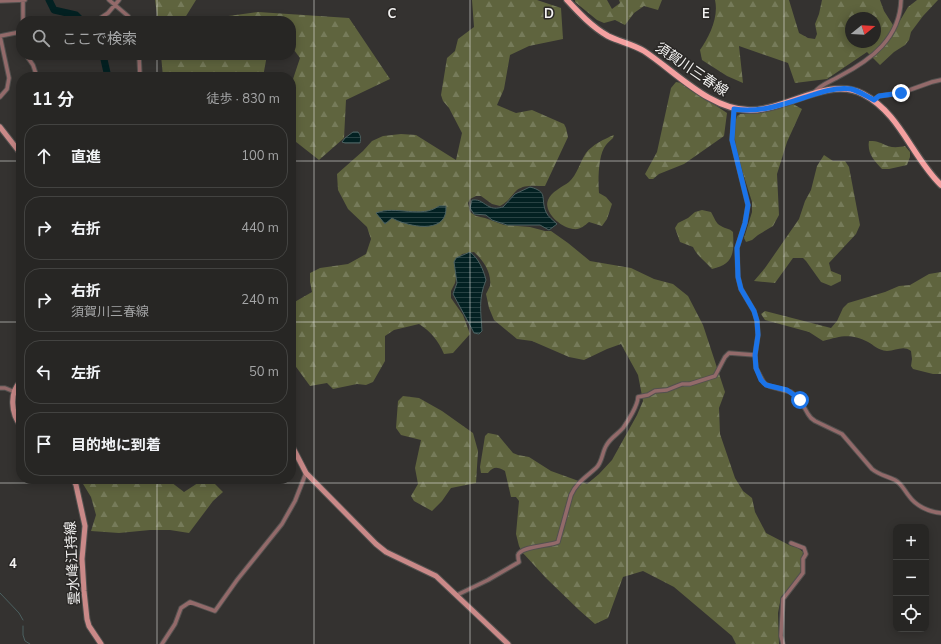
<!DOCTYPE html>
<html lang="ja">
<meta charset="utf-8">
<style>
:root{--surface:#272624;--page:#2f2e2c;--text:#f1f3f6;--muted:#a4a5a6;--line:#434341}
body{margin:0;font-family:"Nunito Sans","Noto Sans JP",sans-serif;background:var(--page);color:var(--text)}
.controls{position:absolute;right:12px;bottom:12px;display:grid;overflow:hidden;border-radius:8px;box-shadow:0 2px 10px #0003}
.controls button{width:36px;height:36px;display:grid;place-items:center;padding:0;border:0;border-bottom:1px solid var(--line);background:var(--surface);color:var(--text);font:20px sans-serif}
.compass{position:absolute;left:845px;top:12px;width:36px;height:36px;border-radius:50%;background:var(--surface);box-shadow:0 2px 10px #0003;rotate:72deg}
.stop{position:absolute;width:12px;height:12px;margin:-9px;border:3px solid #1a73e8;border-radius:50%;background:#fff}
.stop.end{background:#1a73e8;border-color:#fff;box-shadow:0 1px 4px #0008}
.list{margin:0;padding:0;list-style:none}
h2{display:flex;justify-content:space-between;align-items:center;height:52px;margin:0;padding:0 16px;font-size:17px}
h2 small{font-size:13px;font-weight:400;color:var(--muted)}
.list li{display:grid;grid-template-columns:26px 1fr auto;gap:12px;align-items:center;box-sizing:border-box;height:64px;margin:0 8px 8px;padding:0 8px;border:1px solid var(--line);border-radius:16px}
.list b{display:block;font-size:15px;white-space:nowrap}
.list p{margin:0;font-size:13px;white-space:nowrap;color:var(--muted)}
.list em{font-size:13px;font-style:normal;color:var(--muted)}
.icon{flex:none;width:22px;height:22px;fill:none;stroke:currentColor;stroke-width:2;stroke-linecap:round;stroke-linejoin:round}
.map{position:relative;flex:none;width:941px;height:644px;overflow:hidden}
.search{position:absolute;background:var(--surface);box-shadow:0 2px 10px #0003;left:16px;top:16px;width:280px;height:44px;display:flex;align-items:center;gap:10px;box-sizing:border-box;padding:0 14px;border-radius:16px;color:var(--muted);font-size:15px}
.panel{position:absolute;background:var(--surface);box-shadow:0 2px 10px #0003;left:16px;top:72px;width:280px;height:412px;border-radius:16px}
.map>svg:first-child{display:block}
.forest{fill:url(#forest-firs);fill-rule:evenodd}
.water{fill:url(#water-rules);stroke:#4b6060}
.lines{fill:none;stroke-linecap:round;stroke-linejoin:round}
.stream{stroke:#4b6060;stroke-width:1}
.river{stroke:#032122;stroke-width:7}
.street-casing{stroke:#53514f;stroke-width:5.5}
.secondary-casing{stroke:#53514f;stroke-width:7}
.primary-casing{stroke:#53514f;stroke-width:8}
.street{stroke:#936a6a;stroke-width:3.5}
.secondary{stroke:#ca8988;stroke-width:5}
.primary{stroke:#f4a0a0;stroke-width:5.5}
.route{stroke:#1a73e8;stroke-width:5}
.grid{fill:none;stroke:#f3f2f1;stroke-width:1;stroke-opacity:0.55}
.labels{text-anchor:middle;stroke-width:3;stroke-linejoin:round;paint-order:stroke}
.street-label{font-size:14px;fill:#f3f2f1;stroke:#2a2826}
.grid-label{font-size:13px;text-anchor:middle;font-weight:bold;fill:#f3f2f1;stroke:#2a2826;stroke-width:3;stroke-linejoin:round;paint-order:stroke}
</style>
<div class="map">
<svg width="941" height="644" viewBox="0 0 941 644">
<defs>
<pattern id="forest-firs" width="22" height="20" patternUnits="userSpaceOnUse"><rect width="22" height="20" fill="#5f643e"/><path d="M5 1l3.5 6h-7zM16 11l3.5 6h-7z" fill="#767b5a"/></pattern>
<pattern id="water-rules" width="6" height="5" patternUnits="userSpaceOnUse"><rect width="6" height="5" fill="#032122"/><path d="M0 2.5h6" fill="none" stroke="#284243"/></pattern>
</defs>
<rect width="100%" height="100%" fill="#343230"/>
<!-- forest -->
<path class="forest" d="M155 0H196L183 21H158Z
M472 0H537L561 8 563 39 529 46 510 55 504 89 497 105 516 113 532 110 564 124 566 128 568 137 545 186C536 186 525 184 517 190 511 196 508 202 500 206L492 204 481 196H476L470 199 468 203 470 212 476 216 485 218 504 225 530 227 545 231H551L568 243 590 261 631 268 654 279 673 284 688 296 703 325 725 392 719 408 720 434 735 478 743 491 752 498 755 512 766 533 791 546 797 547 803 552 801 573 781 597 778 613 779 644H736L732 636 674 587 643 571 623 577 608 618 595 624 579 610 546 578 522 552 519 546 516 534 519 501 516 497H511L505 471C497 467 494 466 488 473H481L480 467 485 436 488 433 498 435 513 453 518 455 529 457 551 471 587 484 599 474 612 460 637 415 643 401 638 375 621 344 607 349 584 360 569 357 532 341 517 339 494 320 489 308 486 294C487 292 489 288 490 286 492 273 483 260 474 252L462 254 457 261V272L455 283 451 291V298L463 315 470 334 453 353 444 354C438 340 431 332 419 324L394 330 385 336V361L373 382 366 385 357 384 333 389 327 383 310 386 291 360V304L312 292 310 282V273L320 268 348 264 366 254 371 239 367 227 348 209 338 190 337 174 363 151 372 141 383 136 401 134 416 135 456 160 462 133 449 108 443 101 441 95 447 58 455 51 458 39 474 27Z
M575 0H607L612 9 620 3 619 0H662L658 10 644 6 634 13 625 25 615 20 604 23 597 20 575 2Z
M715 0H789L799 33 808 38 815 39 817 34 815 24 819 14 822 0H880L884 11 893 25 898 24 908 7 917 0H938L923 16 911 32 909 40 905 45 894 52 880 65 867 52 827 79 795 83 788 63 739 46 743 83 727 76 702 60 700 50C709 37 719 17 715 0ZM851 18H875V42H851Z
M258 12 349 18 390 79 346 100 344 138 319 160 291 138V85L300 58 294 50 291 48V21H219L221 17Z
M161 55H192L193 57 195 55H267L263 77H163Z
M676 82 682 83 727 113 724 136 684 164 659 174 653 179H649L645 174 657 152 671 88Z
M793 104 802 109 787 142 777 174 779 215 773 226 758 235 752 240 746 242 744 238 752 212V202L736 151 734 127 737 116 740 114 761 113Z
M614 135 613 138C611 140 608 142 606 145 598 154 598 182 599 193L606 197 612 204 607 219 602 226 589 222C584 226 580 230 573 229 561 228 543 212 548 200 551 192 562 187 569 182 577 175 580 162 586 153 592 145 604 139 614 135Z
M869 141C879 141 880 143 888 146 894 148 900 147 905 146L910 152V157L907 165 889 169H882C874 161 867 153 869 141Z
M824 155 833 161H845L849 167 860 225 856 234 829 263 831 271 841 275V281L831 286 821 282 806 261 803 258H793L775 283 754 281 765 268 799 219 805 201 811 190 817 166Z
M702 210 711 212C714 217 716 224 721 226 726 229 729 228 733 232 734 251 735 264 712 269 705 261 697 256 693 247L680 242 675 228 678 223 688 218 695 212Z
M941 272V374H933L913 369 911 366 912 359 911 351C903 345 896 351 887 351 877 350 874 345 868 342 850 333 841 336 823 341L809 332 765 320 761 314 765 311 831 328 837 321 843 308 848 303 885 292 899 286 910 285 929 274Z
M403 396 419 398 442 411 473 433 478 451 476 483 451 488 442 501 432 511 414 501 411 496 418 484 415 468 421 440 401 435 396 428 398 401Z
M80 479H167L184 492 204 479H210L223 492 213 501 189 533 170 530H150L119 533 91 531 96 515 91 497Z"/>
<!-- water -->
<path class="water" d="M353 132H358C361 136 361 138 360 143H345L342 142 345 138Z
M530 187C549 192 540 198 546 212 548 217 553 220 557 224L549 230 540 225H507L492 220 486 215 474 214 470 208 472 200C481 199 483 204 490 207 494 209 499 208 503 207L515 194Z
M439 206H446C446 208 446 213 445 215 439 234 404 225 392 218L385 224 376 213C396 205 421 219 439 206Z
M470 252C479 259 483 269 486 280 478 299 481 312 482 331L479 334 474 333 472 329 453 294 457 283 454 262 456 258Z"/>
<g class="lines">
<!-- stream -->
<path class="stream" d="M0 593 19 613 23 620
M23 626V635L25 641 30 644"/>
<!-- river -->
<path class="river" d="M49 0 54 10 76 15 82 21
M103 55 108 77"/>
<!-- street casing -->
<g class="street-casing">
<path id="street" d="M109 0 128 16 131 21
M0 1 25 0
M23 21V1
M96 21 108 13 119 0
M20 32 21 39
M26 55 33 65 37 77
M139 55 140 77
M814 93C819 85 832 81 840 76 871 60 900 38 901 0
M0 97 7 89 9 78 0 36 20 32
M873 100 879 96 901 93 932 82 941 80
M734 109 732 140 748 205 745 223 737 248 738 277 741 289 754 311 757 321 758 335 755 355 756 368 764 383 769 386 791 392 800 400 808 414 811 418 815 421 842 434 872 469C879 475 887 476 895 480 902 484 904 490 909 496 916 506 929 512 941 513
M0 388H5L15 392
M457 595 488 580 519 562C518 559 518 557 518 555 521 546 550 546 558 542L571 495C577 482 586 477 596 468 602 463 602 453 606 446 610 438 618 434 623 428 628 421 638 405 638 397L648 395 655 391 667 390 682 384H690L715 376 725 357 729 353 755 355
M162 644 175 624 181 608 190 602 215 611 237 580 282 524 295 501 306 473
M783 644 781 636 783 599 803 573V559L806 554 804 548 791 543"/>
</g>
<!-- secondary casing -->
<g class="secondary-casing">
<path id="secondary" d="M0 127 21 154
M21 381C9 392 11 414 21 426
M291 444 306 473 376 544 386 552 436 576 508 644
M73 479 76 485 85 526 82 559 84 591 87 619 89 626 101 644"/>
</g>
<!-- primary casing -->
<g class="primary-casing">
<path id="primary" d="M567 0C579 13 592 27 608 36 620 42 633 44 644 51 676 72 711 111 751 110 787 110 829 76 863 94 900 113 912 157 941 185"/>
</g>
<!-- street -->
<use href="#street" class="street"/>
<!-- secondary -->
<use href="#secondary" class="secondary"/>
<!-- primary -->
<use href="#primary" class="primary"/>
</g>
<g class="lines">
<!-- route -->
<path class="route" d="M800 400 794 395 787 390 766 385 761 380 756 368 755 355 758 335 757 321 754 311 741 289 738 277 737 248 745 223 748 205 732 140 734 109C759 113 782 105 806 97 821 92 836 87 851 89 859 91 866 96 874 100L879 96 901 93"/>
</g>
<!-- grid -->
<path class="grid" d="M157 0V21M314 0V644M470 0V644M627 0V644M784 0V644M157 55V77M0 161H21M291 161H941M0 322H21M291 322H941M157 479V644M0 483H941"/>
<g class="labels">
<!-- street labels -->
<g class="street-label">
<text transform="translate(692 69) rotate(34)" y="5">須賀川三春線</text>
<text transform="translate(72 563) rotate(-93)" y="5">雲水峰江持線</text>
</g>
</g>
<g class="grid-label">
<text x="392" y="18">C</text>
<text x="549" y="18">D</text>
<text x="706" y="18">E</text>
<text x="13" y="568">4</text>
</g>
</svg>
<div class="controls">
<button>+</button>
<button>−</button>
<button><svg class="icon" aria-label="locate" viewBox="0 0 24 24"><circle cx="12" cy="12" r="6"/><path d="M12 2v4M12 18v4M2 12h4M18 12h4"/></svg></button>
</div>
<svg class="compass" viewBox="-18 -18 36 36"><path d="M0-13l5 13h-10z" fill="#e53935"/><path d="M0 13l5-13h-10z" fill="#a4a5a6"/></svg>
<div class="stop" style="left:800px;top:400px"></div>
<div class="stop end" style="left:901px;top:93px"></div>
<div class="search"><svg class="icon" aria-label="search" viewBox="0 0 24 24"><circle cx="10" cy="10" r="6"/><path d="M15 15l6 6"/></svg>ここで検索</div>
<section class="panel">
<h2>11 分<small>徒歩 · 830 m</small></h2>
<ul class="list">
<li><svg class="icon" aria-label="ahead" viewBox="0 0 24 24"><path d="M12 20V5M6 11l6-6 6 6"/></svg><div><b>直進</b></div><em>100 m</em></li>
<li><svg class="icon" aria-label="right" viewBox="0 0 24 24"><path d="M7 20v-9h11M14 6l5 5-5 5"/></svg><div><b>右折</b></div><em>440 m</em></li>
<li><svg class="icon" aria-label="right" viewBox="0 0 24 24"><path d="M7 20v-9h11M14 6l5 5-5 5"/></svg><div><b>右折</b><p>須賀川三春線</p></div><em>240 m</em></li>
<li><svg class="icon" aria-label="left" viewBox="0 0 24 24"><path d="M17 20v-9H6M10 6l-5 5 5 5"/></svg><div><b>左折</b></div><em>50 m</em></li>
<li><svg class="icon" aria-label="arrive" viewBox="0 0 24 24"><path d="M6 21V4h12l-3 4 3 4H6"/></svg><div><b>目的地に到着</b></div></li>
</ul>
</section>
</div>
